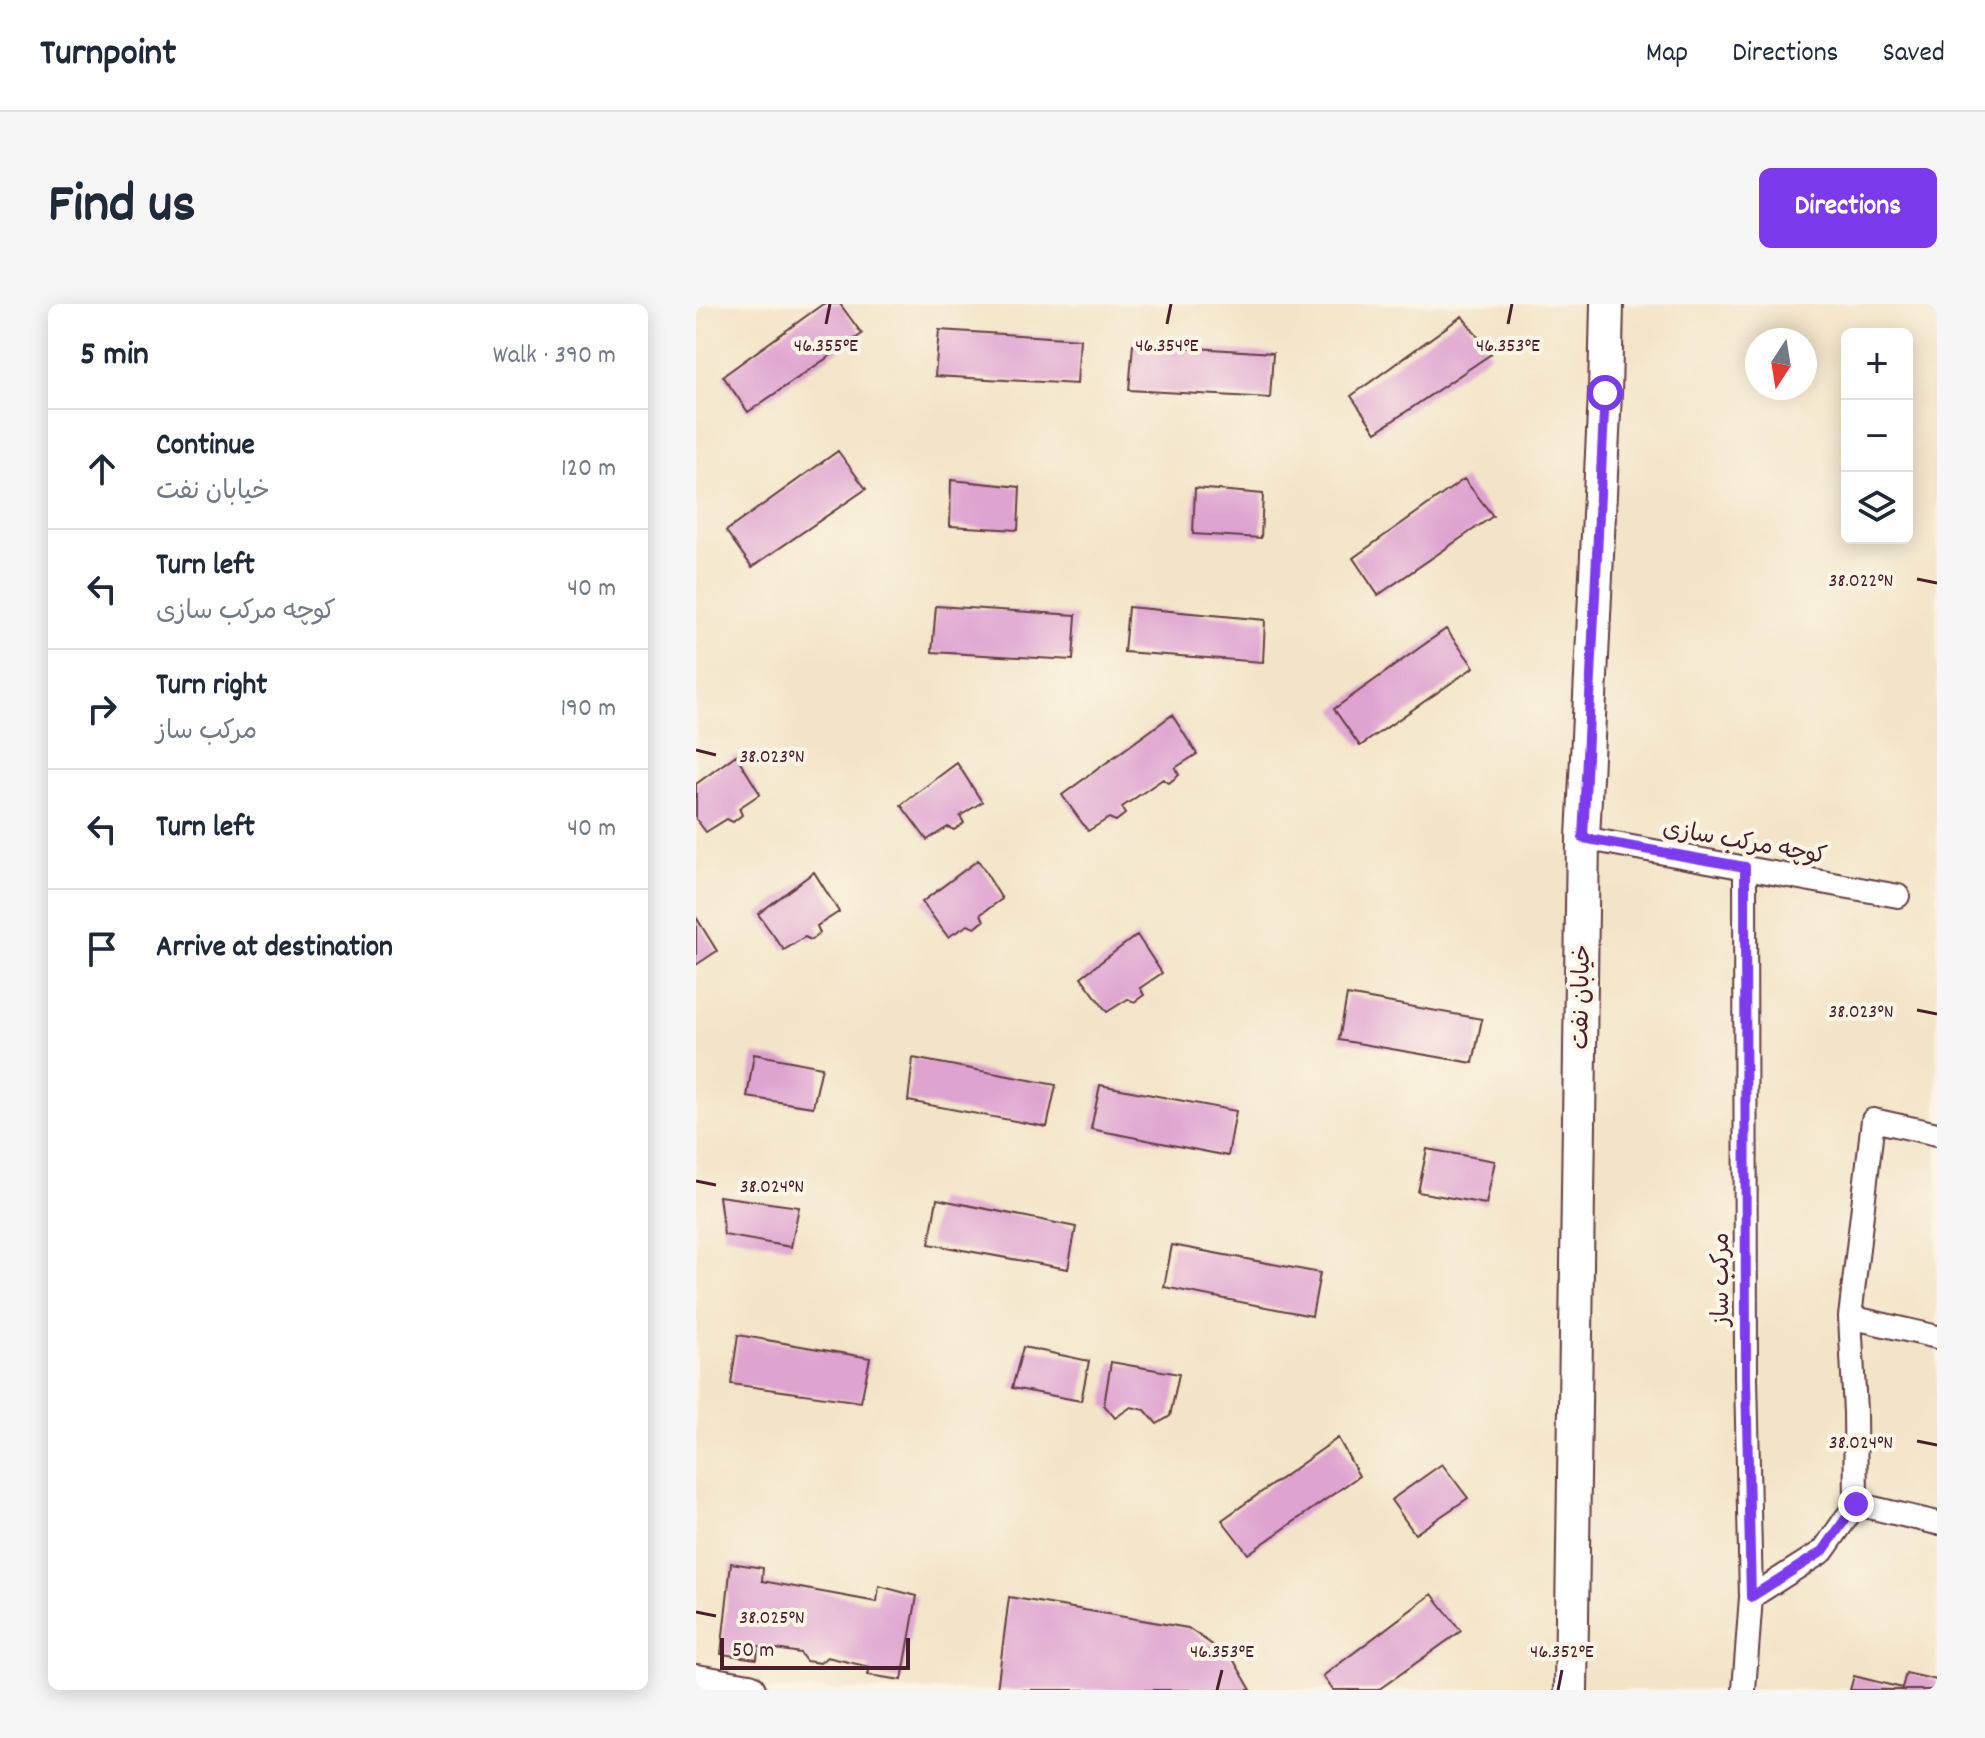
<!DOCTYPE html>
<meta charset="utf-8">
<style>
:root{--surface:#fff;--page:#f6f6f7;--text:#1f2937;--muted:#747a83;--line:#e0e1e3;--accent:#7c3aed}
body{margin:0;font-family:Dekko,"Playpen Sans Arabic",sans-serif;background:var(--page);color:var(--text)}
.controls{position:absolute;right:24px;top:24px;display:grid;overflow:hidden;border-radius:12px;box-shadow:0 4px 20px #0003}
.controls button{width:72px;height:72px;display:grid;place-items:center;padding:0;border:0;border-bottom:2px solid var(--line);background:var(--surface);color:var(--text);font:40px sans-serif}
.compass{position:absolute;left:1049px;top:24px;width:72px;height:72px;border-radius:50%;background:var(--surface);box-shadow:0 4px 20px #0003;rotate:192deg}
.scale{position:absolute;left:24px;bottom:20px;width:190px;box-sizing:border-box;padding-left:8px;border:4px solid #4a1f2b;border-top:0;font-size:22px;line-height:28px;white-space:nowrap;color:#4a1f2b;-webkit-text-stroke:6px #fcf5e5;paint-order:stroke}
.stop{position:absolute;width:24px;height:24px;margin:-18px;border:6px solid #7c3aed;border-radius:50%;background:#fff}
.stop.end{background:#7c3aed;border-color:#fff;box-shadow:0 2px 8px #0008}
.list{margin:0;padding:0;list-style:none}
h2{display:flex;justify-content:space-between;align-items:center;height:104px;margin:0;padding:0 32px;font-size:34px}
h2 small{font-size:26px;font-weight:400;color:var(--muted)}
.list li{display:grid;grid-template-columns:52px 1fr auto;gap:24px;align-items:center;box-sizing:border-box;height:120px;padding:0 32px;border-top:2px solid var(--line)}
.list b{display:block;font-size:30px;white-space:nowrap}
.list p{margin:0;font-size:26px;white-space:nowrap;color:var(--muted)}
.list em{font-size:26px;font-style:normal;color:var(--muted)}
.icon{flex:none;width:44px;height:44px;fill:none;stroke:currentColor;stroke-width:2;stroke-linecap:round;stroke-linejoin:round}
.map{position:relative;flex:none;width:1241px;height:1386px;overflow:hidden;border-radius:12px}
header{display:flex;align-items:center;gap:48px;box-sizing:border-box;height:112px;padding:0 40px;background:var(--surface);border-bottom:2px solid var(--line)}
header strong{font-size:38px}
nav{display:flex;gap:44px;margin-inline-start:auto;font-size:28px}
.intro{display:flex;align-items:center;justify-content:space-between;box-sizing:border-box;height:192px;padding:0 48px}
h1{margin:0;font-size:56px}
.button{padding:20px 36px;border-radius:12px;background:var(--accent);color:#fff;font-size:28px;font-weight:700}
main{display:flex;gap:48px;padding:0 48px}
aside{flex:1;background:var(--surface);border-radius:12px;box-shadow:0 4px 20px #0003}
.map>svg:first-child{display:block}
.building{fill:#dea3d0}
.lines{fill:none;stroke-linecap:round;stroke-linejoin:round}
.street-casing{stroke:#633d42;stroke-width:26}
.secondary-casing{stroke:#633d42;stroke-width:36}
.street{stroke:#fff;stroke-width:22}
.secondary{stroke:#fff;stroke-width:32}
.route{stroke:#7c3aed;stroke-width:10}
.ticks{fill:none;stroke:#4a1f2b;stroke-width:3}
.labels{text-anchor:middle;stroke-width:8;stroke-linejoin:round;paint-order:stroke}
.street-label{font-size:24px;fill:#4a1f2b;stroke:#fcf5e5}
.ticks-label{font-size:20px;text-anchor:middle;fill:#4a1f2b;stroke:#fcf5e5;stroke-width:8;stroke-linejoin:round;paint-order:stroke}
</style>
<header>
<strong>Turnpoint</strong>
<nav><a>Map</a><a>Directions</a><a>Saved</a></nav>
</header>
<div class="intro"><h1>Find us</h1><a class="button">Directions</a></div>
<main>
<aside>
<h2>5 min<small>Walk · 390 m</small></h2>
<ul class="list">
<li><svg class="icon" aria-label="ahead" viewBox="0 0 24 24"><path d="M12 20V5M6 11l6-6 6 6"/></svg><div><b>Continue</b><p>خیابان نفت</p></div><em>120 m</em></li>
<li><svg class="icon" aria-label="left" viewBox="0 0 24 24"><path d="M17 20v-9H6M10 6l-5 5 5 5"/></svg><div><b>Turn left</b><p>کوچه مرکب سازی</p></div><em>40 m</em></li>
<li><svg class="icon" aria-label="right" viewBox="0 0 24 24"><path d="M7 20v-9h11M14 6l5 5-5 5"/></svg><div><b>Turn right</b><p>مرکب ساز</p></div><em>190 m</em></li>
<li><svg class="icon" aria-label="left" viewBox="0 0 24 24"><path d="M17 20v-9H6M10 6l-5 5 5 5"/></svg><div><b>Turn left</b></div><em>40 m</em></li>
<li><svg class="icon" aria-label="arrive" viewBox="0 0 24 24"><path d="M6 21V4h12l-3 4 3 4H6"/></svg><div><b>Arrive at destination</b></div></li>
</ul>
</aside>
<div class="map">
<svg width="1241" height="1386" viewBox="0 0 1241 1386">
<rect width="100%" height="100%" fill="#fcf5e5"/>
<filter id="ink" filterUnits="userSpaceOnUse"><feTurbulence type="fractalNoise" baseFrequency=".0125" numOctaves="2"/><feDisplacementMap in="SourceGraphic" scale="16" xChannelSelector="R" yChannelSelector="G"/><feConvolveMatrix kernelMatrix="1 2 1 2 8 2 1 2 1" color-interpolation-filters="sRGB"/></filter>
<filter id="wash" filterUnits="userSpaceOnUse"><feTurbulence type="fractalNoise" baseFrequency=".006" numOctaves="4" result="noise"/><feDisplacementMap in="SourceGraphic" scale="32" xChannelSelector="R" yChannelSelector="G"/><feGaussianBlur stdDeviation="1.8" result="paint"/><feColorMatrix in="noise" values="0 0 0 0 0 0 0 0 0 0 0 0 0 0 0 0 0 1.4 0 .05"/><feComposite in="paint" operator="in"/></filter>
<g filter="url(#wash)">
<rect width="100%" height="100%" fill="#f2e4c7"/>
<g id="blocks">
<!-- building -->
<path class="building" d="M127 0H144L166 30 52 108 27 72Z
M766 12 795 50 680 128 655 92Z
M243 26 384 35 381 80 239 72Z
M437 40 577 49 574 94 433 86Z
M142 147 170 185 56 263 30 227Z
M768 175 797 212 682 291 657 254Z
M255 176 324 183 322 226 254 222Z
M499 184 567 190 565 234 497 230Z
M240 302 380 311 377 356 236 348Z
M432 303 569 316 567 358 428 348Z
M750 325 778 363 664 442 638 405Z
M476 411 501 450 479 464 483 471 473 479 467 475 426 503 429 510 420 517 413 514 392 527 366 491Z
M40 451 64 490 43 504 46 511 37 518 31 515 10 528 0 515V480Z
M261 459 286 498 264 512 268 519 258 526 252 523 231 536 205 501Z
M282 556 306 595 285 610 288 617 279 624 272 621 252 633 226 598Z
M118 568 143 608 121 622 124 629 115 636 109 633 88 646 62 610Z
M0 613 21 647 0 661Z
M441 631 466 669 444 684 448 691 438 698 432 695 411 708 385 673Z
M651 691 786 715 777 759 643 736Z
M58 750 126 763 117 803 51 793Z
M217 754 360 781 351 823 212 797Z
M404 781 540 807 532 852 395 825Z
M731 845 799 857 790 900 722 888Z
M23 892 103 903 95 943 28 931Z
M241 895 380 923 372 965 233 940Z
M476 941 624 969 616 1012 468 983Z
M42 1031 174 1054 165 1098 35 1080Z
M327 1043 393 1057 385 1097 316 1084Z
M415 1058 483 1070 474 1112 461 1120 449 1106 435 1103 419 1114 408 1101Z
M642 1134 663 1172 552 1250 526 1216Z
M746 1160 772 1194 719 1230 695 1196Z
M35 1259 67 1264 66 1277 181 1298 183 1282 221 1292 206 1376 172 1371 174 1363 131 1353 124 1359 110 1357 104 1349 62 1342 61 1355 25 1350Z
M736 1290 765 1327 682 1386H637L627 1372Z
M313 1293 492 1324 537 1355 555 1386H301Z
M1210 1369 1241 1376V1386H1154L1158 1372 1206 1384Z"/>
</g>
</g>
<g filter="url(#ink)">
<use href="#blocks" fill-opacity="0" stroke="#633d42" stroke-width="2"/>
<g class="lines">
<!-- street casing -->
<g class="street-casing">
<path id="street" d="M887 534 1202 592
M1154 1013 1241 1033
M1160 1200 1241 1219
M1055 1293 1127 1247 1160 1200 1159 1108 1154 1013 1177 816 1241 830
M1048 1386 1055 1293 1050 1074 1049 563"/>
</g>
<!-- secondary casing -->
<g class="secondary-casing">
<path id="secondary" d="M0 1377 53 1386
M875 1386 887 534 909 89 911 0"/>
</g>
<!-- street -->
<use href="#street" class="street"/>
<!-- secondary -->
<use href="#secondary" class="secondary"/>
</g>
</g>
<g class="lines" filter="url(#ink)">
<!-- route -->
<path class="route" d="M909 89 887 534 1049 563 1050 1074 1055 1293 1127 1247 1160 1200"/>
</g>
<!-- ticks -->
<path class="ticks" d="M130 20 134 0M471 20 475 0M812 20 816 0M1221 275 1241 279M0 446 20 451M1221 706 1241 710M0 877 20 881M1221 1137 1241 1141M0 1308 20 1312M521 1386 526 1366M862 1386 866 1366"/>
<g class="labels">
<!-- street labels -->
<g class="street-label">
<text transform="translate(1049 537) rotate(10)" y="8">کوچه مرکب سازی</text>
<text transform="translate(884 693) rotate(-89)" y="8">خیابان نفت</text>
<text transform="translate(1024 975) rotate(-90)" y="8">مرکب ساز</text>
</g>
</g>
<g class="ticks-label">
<text x="130" y="47">46.355°E</text>
<text x="471" y="47">46.354°E</text>
<text x="812" y="47">46.353°E</text>
<text x="1165" y="282">38.022°N</text>
<text x="76" y="458">38.023°N</text>
<text x="1165" y="713">38.023°N</text>
<text x="76" y="888">38.024°N</text>
<text x="1165" y="1144">38.024°N</text>
<text x="76" y="1319">38.025°N</text>
<text x="526" y="1353">46.353°E</text>
<text x="866" y="1353">46.352°E</text>
</g>
</svg>
<div class="controls">
<button>+</button>
<button>−</button>
<button><svg class="icon" aria-label="layers" viewBox="0 0 24 24"><path d="M12 4l9 5-9 5-9-5zM3 14l9 5 9-5"/></svg></button>
</div>
<svg class="compass" viewBox="-18 -18 36 36"><path d="M0-13l5 13h-10z" fill="#e53935"/><path d="M0 13l5-13h-10z" fill="#747a83"/></svg>
<div class="scale">50 m</div>
<div class="stop" style="left:909px;top:89px"></div>
<div class="stop end" style="left:1160px;top:1200px"></div>
</div>
</main>
